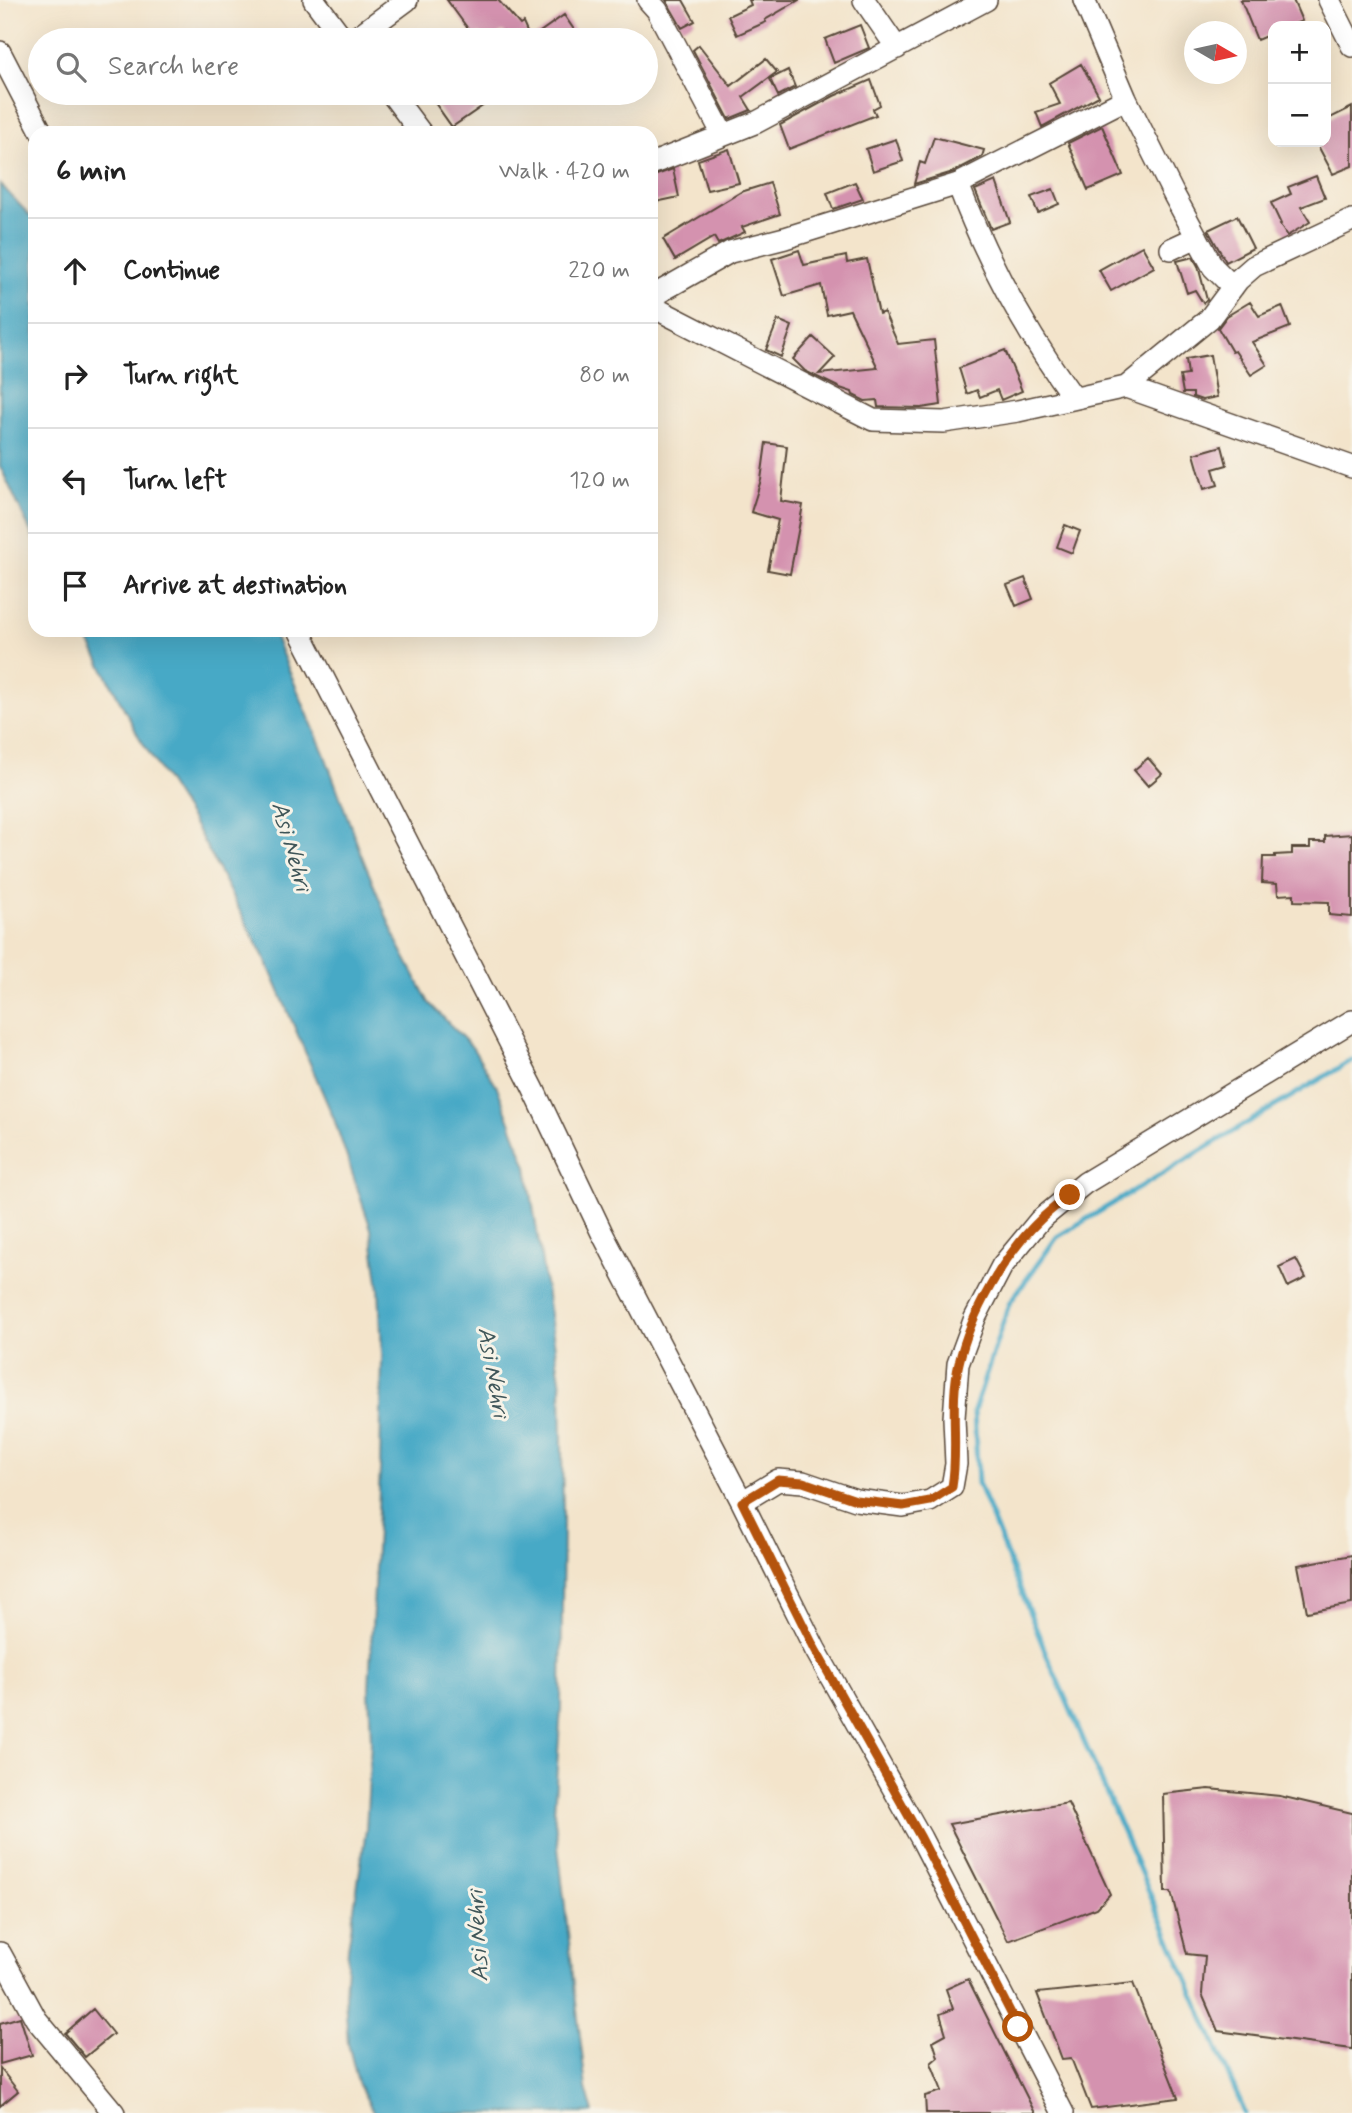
<!DOCTYPE html>
<meta charset="utf-8">
<style>
:root{--surface:#fff;--page:#f6f6f6;--text:#222;--muted:#767676;--line:#e0e0e0}
body{margin:0;font-family:Mynerve,sans-serif;background:var(--page);color:var(--text)}
.controls{position:absolute;right:21px;top:21px;display:grid;overflow:hidden;border-radius:14px;box-shadow:0 7px 28px #0002}
.controls button{width:63px;height:63px;display:grid;place-items:center;padding:0;border:0;border-bottom:2px solid var(--line);background:var(--surface);color:var(--text);font:35px sans-serif}
.compass{position:absolute;left:1184px;top:21px;width:63px;height:63px;border-radius:50%;background:var(--surface);box-shadow:0 7px 28px #0002;rotate:99deg}
.stop{position:absolute;width:21px;height:21px;margin:-16px;border:5px solid #b45309;border-radius:50%;background:#fff}
.stop.end{background:#b45309;border-color:#fff;box-shadow:0 2px 7px #0008}
.list{margin:0;padding:0;list-style:none}
h2{display:flex;justify-content:space-between;align-items:center;height:91px;margin:0;padding:0 28px;font-size:30px}
h2 small{font-size:23px;font-weight:400;color:var(--muted)}
.list li{display:grid;grid-template-columns:46px 1fr auto;gap:21px;align-items:center;box-sizing:border-box;height:105px;padding:0 28px;border-top:2px solid var(--line)}
.list b{display:block;font-size:26px;white-space:nowrap}
.list em{font-size:23px;font-style:normal;color:var(--muted)}
.icon{flex:none;width:38px;height:38px;fill:none;stroke:currentColor;stroke-width:2;stroke-linecap:round;stroke-linejoin:round}
.map{position:relative;flex:none;width:1352px;height:2113px;overflow:hidden}
.search{position:absolute;background:var(--surface);box-shadow:0 7px 28px #0002;left:28px;top:28px;width:630px;height:77px;display:flex;align-items:center;gap:18px;box-sizing:border-box;padding:0 24px;border-radius:38px;color:var(--muted);font-size:26px}
.panel{position:absolute;background:var(--surface);box-shadow:0 7px 28px #0002;left:28px;top:126px;width:630px;height:511px;border-radius:21px}
.map>svg:first-child{display:block}
.water{fill:#46a9c6;stroke:#406a72;stroke-width:2}
.lines{fill:none;stroke-linecap:round;stroke-linejoin:round}
.stream{stroke:#46a9c6;stroke-width:5}
.building{fill:#d492af}
.minor-casing{stroke:#574638;stroke-width:24}
.minor{stroke:#fff;stroke-width:21}
.route{stroke:#b45309;stroke-width:9}
.labels{text-anchor:middle;stroke-width:6;stroke-linejoin:round;paint-order:stroke}
.water-label{font-size:24px;font-style:italic;fill:#3f5659;stroke:#f7f3e8}
</style>
<div class="map">
<svg width="1352" height="2113" viewBox="0 0 1352 2113">
<rect width="100%" height="100%" fill="#f7f3e8"/>
<filter id="ink" filterUnits="userSpaceOnUse"><feTurbulence type="fractalNoise" baseFrequency=".0143" numOctaves="2"/><feDisplacementMap in="SourceGraphic" scale="14" xChannelSelector="R" yChannelSelector="G"/><feConvolveMatrix kernelMatrix="1 2 1 2 8 2 1 2 1" color-interpolation-filters="sRGB"/></filter>
<filter id="wash" filterUnits="userSpaceOnUse"><feTurbulence type="fractalNoise" baseFrequency=".00686" numOctaves="4" result="noise"/><feDisplacementMap in="SourceGraphic" scale="28" xChannelSelector="R" yChannelSelector="G"/><feGaussianBlur stdDeviation="1.57" result="paint"/><feColorMatrix in="noise" values="0 0 0 0 0 0 0 0 0 0 0 0 0 0 0 0 0 1.4 0 .05"/><feComposite in="paint" operator="in"/></filter>
<g filter="url(#wash)">
<rect width="100%" height="100%" fill="#f3e4cb"/>
<!-- water -->
<path class="water" d="M0 184 35 221V541L0 466Z
M83 630H272L324 753 361 854 397 942 429 1003 472 1047 497 1087 527 1167 561 1386 563 1514 561 1707 554 1812 586 2088 593 2113H374L358 2083 348 2043 345 1996 348 1948 366 1830 371 1741 369 1688 380 1470 382 1355 379 1289 371 1229 334 1119 267 963 196 827 139 737Z"/>
<g class="lines">
<!-- stream -->
<path class="stream" d="M1245 2113 1045 1651 978 1483 974 1411 1009 1304 1057 1237 1352 1060"/>
</g>
<g id="blocks">
<!-- building -->
<path class="building" d="M447 0H498L520 25 523 23 530 39 564 15 581 40H508L503 31 490 40H485L480 33 474 37Z
M666 0H683L695 21 682 28Z
M749 0H799L765 20 766 22 737 35 728 16 751 5Z
M1241 0H1293L1302 21 1290 26H1273V33L1257 40Z
M860 25 869 48 834 63 825 39Z
M699 45 731 86 766 59 777 72 743 97 751 110 729 119 693 50Z
M1081 64 1099 96 1042 127 1036 112 1060 104 1049 83Z
M788 70 795 87 778 96 770 79Z
M871 80 880 105 873 109 876 115 789 149 780 125 834 96Z
M428 93H475L484 105 452 127Z
M1352 107V166L1333 174 1316 142H1326V120Z
M1102 126 1123 175 1088 190 1068 143Z
M934 137 984 150 982 157 953 172 914 184 920 162 925 164Z
M896 139 903 161 873 171 866 149Z
M729 149 739 183 707 190 698 160Z
M673 169 679 197 651 203V177Z
M1316 176 1325 198 1301 207 1310 222 1287 236 1280 225 1281 224 1271 203 1291 194 1288 187Z
M996 181 1010 222 991 229 975 190Z
M855 182 863 199 833 209 827 193Z
M770 183 780 214 742 227 745 232 718 244 714 237 675 260 663 239 741 192Z
M1053 189 1059 204 1038 213 1031 197Z
M1237 216 1253 248 1226 262 1208 230Z
M1142 246 1154 267 1111 291 1099 270Z
M799 250 804 265 846 256 847 263 867 259 879 314 884 312 898 344 934 340 941 405 921 408 878 407 877 400 865 401 853 395 852 392 840 388 805 371 793 359 813 337 835 357 819 374 878 368 850 310 827 315 821 285 784 296 772 259Z
M1193 257 1198 266 1207 300 1203 303 1195 290 1187 293 1177 261Z
M1250 302 1259 316 1282 306 1290 327 1252 342 1267 365 1251 375 1235 351 1232 352 1218 328 1227 316Z
M778 320 792 326 781 357 766 350Z
M1005 350 1022 391 1001 400 997 390 980 397 977 390 967 394 959 368Z
M1210 355 1217 397 1202 400 1193 397V393H1183L1180 376 1188 375 1186 359Z
M766 443 787 446 781 501 803 505 790 574 768 570 778 520 751 512 761 480Z
M1222 446 1227 465 1213 469 1218 485 1204 489 1194 454Z
M1065 525 1080 531 1072 553 1057 547Z
M1025 578 1033 599 1016 606 1007 585Z
M1148 758 1162 774 1148 786 1134 770Z
M1352 834V917L1329 915V902L1294 901V894L1278 895 1277 884 1262 883 1263 857H1275V855L1292 854V848H1310V842H1325V836Z
M1296 1259 1306 1278 1288 1287 1279 1267Z
M1352 1555V1604L1307 1612 1298 1565Z
M1209 1789 1280 1796 1352 1813V2049L1218 2031 1202 1994 1205 1956 1187 1954 1171 1892H1165L1163 1794Z
M1068 1803 1110 1894 1097 1908 1008 1941 949 1824Z
M968 1979 1035 2113H926L925 2096 942 2091 931 2063 938 2057 933 2041 946 2034 940 2014 953 2009 946 1989Z
M1133 1983 1178 2098 1091 2109 1071 2058 1062 2059 1037 1993Z
M93 2009 113 2034 85 2057 65 2033Z
M20 2017 32 2055 0 2064V2023Z
M0 2068 18 2091 0 2106Z"/>
</g>
</g>
<g filter="url(#ink)">
<use href="#blocks" fill-opacity="0" stroke="#574638" stroke-width="2"/>
<g class="lines">
<!-- minor casing -->
<g class="minor-casing">
<path id="minor" d="M314 0 344 40
M648 0 657 10 723 135
M864 0 897 48
M1084 0 1126 99 1174 195 1213 267 1233 287
M1329 0 1352 46
M353 40 407 0
M0 52 42 133
M391 93 421 133
M651 164 757 122 986 0
M958 184C987 261 1024 330 1073 397
M1171 249 1197 237
M651 297 730 252 785 238 958 184 1126 99
M651 306 873 420 944 422 1018 411 1126 387 1352 467
M1126 387 1209 319 1238 280 1254 266 1352 220
M299 630 533 1088 602 1233 742 1502 815 1649 921 1838 1063 2113
M742 1502 778 1480 803 1482 856 1500 903 1506 930 1501 952 1487 956 1464 954 1418 958 1364 975 1318 1002 1266 1040 1220 1085 1183 1352 1021
M0 1953 36 2019 114 2113"/>
</g>
<!-- minor -->
<use href="#minor" class="minor"/>
</g>
</g>
<g class="lines" filter="url(#ink)">
<!-- route -->
<path class="route" d="M1018 2027 921 1838 815 1649 742 1502 778 1480 803 1482 856 1500 903 1506 930 1501 952 1487C959 1447 949 1404 959 1363 970 1315 1004 1254 1041 1219 1050 1210 1060 1203 1070 1195"/>
</g>
<g class="labels">
<!-- water labels -->
<g class="water-label">
<text transform="translate(292 846) rotate(74)" y="8">Asi Nehri</text>
<text transform="translate(494 1372) rotate(80)" y="8">Asi Nehri</text>
<text transform="translate(477 1936) rotate(-93)" y="8">Asi Nehri</text>
</g>
</g>
</svg>
<div class="controls">
<button>+</button>
<button>−</button>
</div>
<svg class="compass" viewBox="-18 -18 36 36"><path d="M0-13l5 13h-10z" fill="#e53935"/><path d="M0 13l5-13h-10z" fill="#767676"/></svg>
<div class="stop" style="left:1018px;top:2027px"></div>
<div class="stop end" style="left:1070px;top:1195px"></div>
<div class="search"><svg class="icon" aria-label="search" viewBox="0 0 24 24"><circle cx="10" cy="10" r="6"/><path d="M15 15l6 6"/></svg>Search here</div>
<section class="panel">
<h2>6 min<small>Walk · 420 m</small></h2>
<ul class="list">
<li><svg class="icon" aria-label="ahead" viewBox="0 0 24 24"><path d="M12 20V5M6 11l6-6 6 6"/></svg><div><b>Continue</b></div><em>220 m</em></li>
<li><svg class="icon" aria-label="right" viewBox="0 0 24 24"><path d="M7 20v-9h11M14 6l5 5-5 5"/></svg><div><b>Turn right</b></div><em>80 m</em></li>
<li><svg class="icon" aria-label="left" viewBox="0 0 24 24"><path d="M17 20v-9H6M10 6l-5 5 5 5"/></svg><div><b>Turn left</b></div><em>120 m</em></li>
<li><svg class="icon" aria-label="arrive" viewBox="0 0 24 24"><path d="M6 21V4h12l-3 4 3 4H6"/></svg><div><b>Arrive at destination</b></div></li>
</ul>
</section>
</div>
